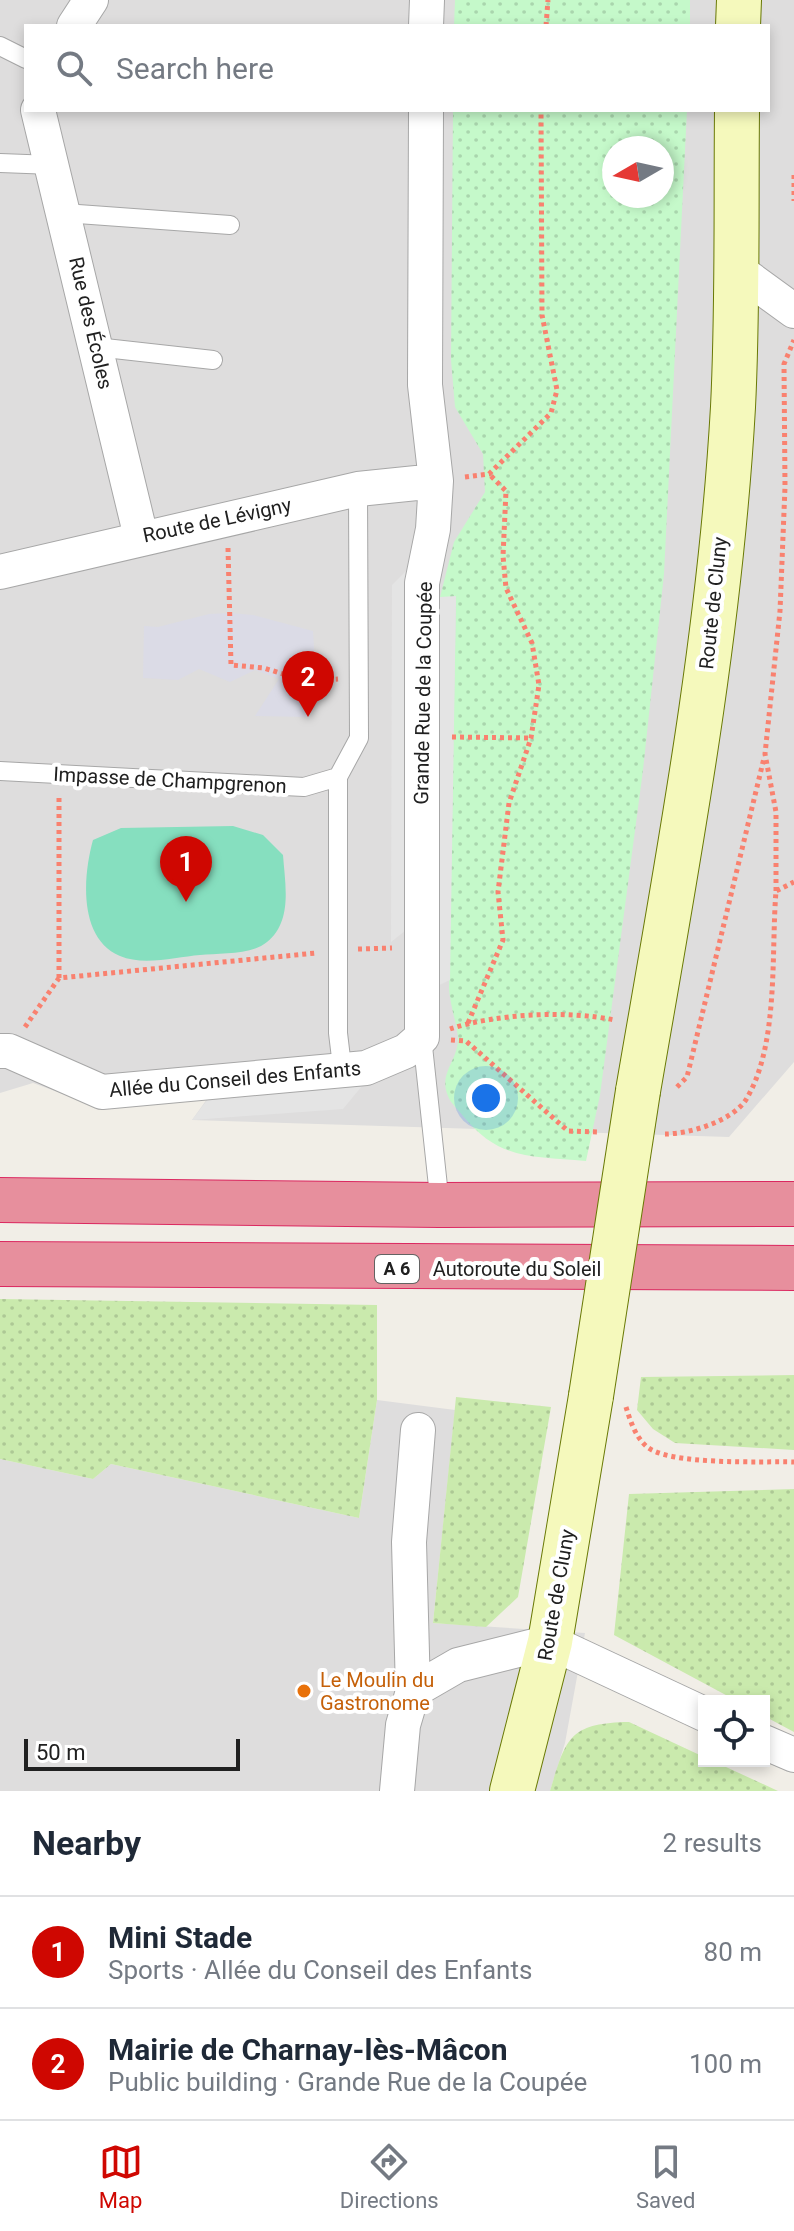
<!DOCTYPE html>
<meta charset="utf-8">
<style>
:root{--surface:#fff;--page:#f2f2f3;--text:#1f2937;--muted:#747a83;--line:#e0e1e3;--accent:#cf0701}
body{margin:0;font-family:Roboto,sans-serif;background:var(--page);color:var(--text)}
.controls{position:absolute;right:24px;bottom:24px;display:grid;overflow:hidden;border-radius:0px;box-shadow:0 4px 12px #0003}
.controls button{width:72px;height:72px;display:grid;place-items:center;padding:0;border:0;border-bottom:2px solid var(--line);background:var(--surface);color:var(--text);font:40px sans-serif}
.compass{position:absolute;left:602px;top:136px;width:72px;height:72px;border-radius:50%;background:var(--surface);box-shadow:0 4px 12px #0003;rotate:261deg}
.scale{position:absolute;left:24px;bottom:20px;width:216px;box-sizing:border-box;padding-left:8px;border:4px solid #202020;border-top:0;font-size:22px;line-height:28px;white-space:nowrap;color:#202020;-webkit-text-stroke:6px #fff;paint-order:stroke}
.you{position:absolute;left:486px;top:1098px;width:28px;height:28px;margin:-20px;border:6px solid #fff;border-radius:50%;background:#1a73e8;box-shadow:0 0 0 12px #1a73e833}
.badge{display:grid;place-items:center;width:52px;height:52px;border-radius:50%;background:var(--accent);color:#fff;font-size:26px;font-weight:700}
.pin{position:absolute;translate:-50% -66px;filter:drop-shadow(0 2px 4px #0008)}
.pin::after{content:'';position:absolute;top:42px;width:28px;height:24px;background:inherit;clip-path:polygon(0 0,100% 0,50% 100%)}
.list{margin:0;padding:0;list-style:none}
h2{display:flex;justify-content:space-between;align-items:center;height:104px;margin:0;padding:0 32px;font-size:34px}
h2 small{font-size:26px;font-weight:400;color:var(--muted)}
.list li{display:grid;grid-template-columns:52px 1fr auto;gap:24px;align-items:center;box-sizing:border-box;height:112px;padding:0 32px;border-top:2px solid var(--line)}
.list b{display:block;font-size:30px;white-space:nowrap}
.list p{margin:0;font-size:26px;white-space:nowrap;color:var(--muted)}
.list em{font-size:26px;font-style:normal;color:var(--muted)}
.icon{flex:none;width:44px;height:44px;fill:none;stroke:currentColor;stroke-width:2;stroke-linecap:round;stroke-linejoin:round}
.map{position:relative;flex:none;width:794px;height:1791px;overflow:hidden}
.search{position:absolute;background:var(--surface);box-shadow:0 4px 12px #0003;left:24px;right:24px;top:24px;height:88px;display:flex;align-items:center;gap:20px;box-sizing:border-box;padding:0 28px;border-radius:0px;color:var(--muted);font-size:30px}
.sheet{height:328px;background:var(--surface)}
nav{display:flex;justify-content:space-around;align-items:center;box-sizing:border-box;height:112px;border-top:2px solid var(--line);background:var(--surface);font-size:22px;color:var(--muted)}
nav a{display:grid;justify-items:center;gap:4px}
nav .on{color:var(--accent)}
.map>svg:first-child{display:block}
.residential{fill:#dedddd;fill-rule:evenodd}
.grass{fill:url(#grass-dots)}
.park{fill:url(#park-dots);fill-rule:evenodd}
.pitch{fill:#86dfbf}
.parking{fill:#e4e4e4}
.plaza{fill:#dbdbe6}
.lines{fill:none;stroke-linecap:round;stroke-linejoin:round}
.service-casing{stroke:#a7a7a7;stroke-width:20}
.minor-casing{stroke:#a7a7a7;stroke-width:36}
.secondary-casing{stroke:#697905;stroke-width:46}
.motorway-casing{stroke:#db2860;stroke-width:46}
.path{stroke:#f9816f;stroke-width:5;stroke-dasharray:4 4;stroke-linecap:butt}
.service{stroke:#fff;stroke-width:18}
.minor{stroke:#fff;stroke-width:34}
.secondary{stroke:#f5f9bc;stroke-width:44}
.motorway{stroke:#e78f9d;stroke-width:44}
.secondary-bridge-casing{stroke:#697905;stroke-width:46;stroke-linecap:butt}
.secondary-bridge{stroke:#f5f9bc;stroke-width:44}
.food-dot{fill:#e8710a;stroke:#fff;stroke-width:3}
.labels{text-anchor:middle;stroke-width:8;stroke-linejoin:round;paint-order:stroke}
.shield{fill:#fff;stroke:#636363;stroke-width:2}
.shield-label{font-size:18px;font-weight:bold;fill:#202020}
.street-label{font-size:20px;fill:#202020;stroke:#fff}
.food-label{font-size:20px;fill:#c56008;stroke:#fff;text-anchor:start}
</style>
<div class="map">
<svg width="794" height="1791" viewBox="0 0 794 1791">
<defs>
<pattern id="grass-dots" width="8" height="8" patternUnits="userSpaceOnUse" patternTransform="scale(2)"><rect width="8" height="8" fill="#caeaad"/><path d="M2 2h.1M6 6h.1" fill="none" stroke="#adc895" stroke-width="1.8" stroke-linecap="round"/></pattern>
<pattern id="park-dots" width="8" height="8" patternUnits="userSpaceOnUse" patternTransform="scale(2)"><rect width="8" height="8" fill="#c5f9ca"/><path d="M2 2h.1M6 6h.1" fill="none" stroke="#a9d5ad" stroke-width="1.8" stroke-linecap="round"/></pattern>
</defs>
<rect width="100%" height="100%" fill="#f1eee7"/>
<!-- residential -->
<path class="residential" d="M0 0H794V1062L729 1137 192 1120 207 1099 96 1106 33 1083 0 1093ZM26 26H768V110H26ZM614 148H662V196H614Z
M377 1400 455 1410 433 1623 585 1633 565 1743 550 1791H0V1459L93 1479 111 1464 359 1518Z"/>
<!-- grass -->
<path class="grass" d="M0 1299 377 1305V1400L359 1518 111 1464 93 1479 0 1459Z
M794 1375V1450L675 1443 653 1429 637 1410 641 1377Z
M456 1397 551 1407 518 1597 486 1627 433 1623Z
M794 1489V1732L764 1716V1701H737L614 1635 629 1494Z
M629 1722 704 1757V1761H713L778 1791H550C566 1738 569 1723 629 1722Z"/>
<!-- park -->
<path class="park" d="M455 0H690V26H454Z
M453 110H687L664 574 643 770 600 1095 586 1161C532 1156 500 1161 463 1116 459 1110 450 1103 448 1096 438 1073 459 1060 458 1037 456 1021 450 1005 449 988L456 597H440L454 542 485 492 483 454 455 407 451 360ZM614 148H662V196H614Z"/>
<!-- pitch -->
<path class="pitch" d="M233 826 263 835 283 855C285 884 293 921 267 942 252 955 219 953 200 955 177 957 143 966 120 956 78 938 83 876 93 840L121 828Z"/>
<!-- parking -->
<path class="parking" d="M413 564 410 927 391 942 392 585Z
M456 596 450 980 433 988 440 597Z
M362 1086 343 1109 192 1120 208 1099Z"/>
<!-- plaza -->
<path class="plaza" d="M230 613 253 615 313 631 316 680 308 717 255 716 279 679 255 670 230 682 199 669 178 680 143 678 144 626 158 627 209 614Z"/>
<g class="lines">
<!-- service casing -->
<g class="service-casing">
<path id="service" d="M0 46 26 59
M0 163 53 165
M64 213 230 225
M96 347 213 360
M0 771 304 787 338 777
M422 1037 440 1205
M354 1069 341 1058 338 1033V777L359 738 358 489"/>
</g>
<!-- minor casing -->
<g class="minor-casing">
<path id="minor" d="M74 26 91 0
M426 26 427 0
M38 110 141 537
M735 268 794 311
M0 572 358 489 436 481
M0 1051H9L102 1092 366 1068 406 1051 422 1037V583L433 529 436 481 425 385 426 110
M413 1691 409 1542 418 1430
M764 1742 794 1755
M397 1791 403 1725 413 1691 458 1665 550 1642 704 1714"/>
</g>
<!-- secondary casing -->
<g class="secondary-casing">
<path id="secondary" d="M738 26 739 0
M638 1091C677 864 720 638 733 407 738 308 736 209 737 110
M512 1791 550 1642 591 1396"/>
</g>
<!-- motorway casing -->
<g class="motorway-casing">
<path id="motorway" d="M0 1200 440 1205 794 1204
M0 1264 794 1268"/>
</g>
<!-- path -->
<path class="path" d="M546 26 548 0
M794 175V201
M465 477 489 474 551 413 557 390 542 315 541 110
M228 548 231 665 264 668 305 681 338 679
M452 737 531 738
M776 891V812L765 754 780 611 785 487 784 364 794 340
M358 949 392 948
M59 978V795
M468 1023 503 940 498 892 509 803 531 738 539 685 532 643 506 588 503 556 506 491 489 474
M25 1027 59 978 316 953
M450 1029C494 1014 568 1010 614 1020
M451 1040 466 1041 568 1131 599 1132
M677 1087 687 1077 764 758
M665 1134C689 1134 734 1121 747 1098 779 1043 771 954 776 891L794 882
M626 1407C630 1420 635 1436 646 1446 668 1466 762 1461 794 1462"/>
<!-- service -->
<use href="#service" class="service"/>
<!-- minor -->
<use href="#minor" class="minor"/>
<!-- secondary -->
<use href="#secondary" class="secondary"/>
<!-- motorway -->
<use href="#motorway" class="motorway"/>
<!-- secondary-bridge casing -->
<g class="secondary-bridge-casing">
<path id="secondary-bridge" d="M591 1396 638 1091"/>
</g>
<!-- secondary-bridge -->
<use href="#secondary-bridge" class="secondary-bridge"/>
</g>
<!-- markers -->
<circle class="food-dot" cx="304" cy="1691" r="8"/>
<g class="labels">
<!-- shield labels -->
<rect class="shield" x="375" y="1255" width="44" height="28" rx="6"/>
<g class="shield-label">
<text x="397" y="1275">A 6</text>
</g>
<!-- street labels -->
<g class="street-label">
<text transform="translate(91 323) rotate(77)" y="7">Rue des Écoles</text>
<text transform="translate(217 520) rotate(-12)" y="7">Route de Lévigny</text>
<text transform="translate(713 603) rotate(-84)" y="7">Route de Cluny</text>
<text transform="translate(423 693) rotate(-89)" y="7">Grande Rue de la Coupée</text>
<text transform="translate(170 780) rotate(3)" y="7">Impasse de Champgrenon</text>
<text transform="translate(235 1079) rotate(-5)" y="7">Allée du Conseil des Enfants</text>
<text x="517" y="1276">Autoroute du Soleil</text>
<text transform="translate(556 1595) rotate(-80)" y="7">Route de Cluny</text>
</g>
<!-- food labels -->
<g class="food-label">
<text x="320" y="1687">Le Moulin du<tspan x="320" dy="23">Gastronome</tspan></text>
</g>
</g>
</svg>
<div class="controls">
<button><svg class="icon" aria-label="locate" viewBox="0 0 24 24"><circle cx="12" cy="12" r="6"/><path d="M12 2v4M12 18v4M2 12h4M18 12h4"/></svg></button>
</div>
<svg class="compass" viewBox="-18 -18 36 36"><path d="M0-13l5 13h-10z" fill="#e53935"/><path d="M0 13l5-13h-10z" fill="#747a83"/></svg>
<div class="scale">50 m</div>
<div class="you"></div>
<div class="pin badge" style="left:186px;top:902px">1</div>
<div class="pin badge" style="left:308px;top:717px">2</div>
<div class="search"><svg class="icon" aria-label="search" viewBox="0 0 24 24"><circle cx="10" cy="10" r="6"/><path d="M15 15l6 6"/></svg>Search here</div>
</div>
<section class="sheet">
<h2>Nearby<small>2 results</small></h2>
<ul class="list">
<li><span class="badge">1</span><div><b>Mini Stade</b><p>Sports · Allée du Conseil des Enfants</p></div><em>80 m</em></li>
<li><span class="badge">2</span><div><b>Mairie de Charnay-lès-Mâcon</b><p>Public building · Grande Rue de la Coupée</p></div><em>100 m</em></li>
</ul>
</section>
<nav>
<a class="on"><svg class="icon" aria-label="map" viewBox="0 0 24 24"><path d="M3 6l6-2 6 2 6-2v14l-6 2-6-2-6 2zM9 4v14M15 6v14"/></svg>Map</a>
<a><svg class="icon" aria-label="directions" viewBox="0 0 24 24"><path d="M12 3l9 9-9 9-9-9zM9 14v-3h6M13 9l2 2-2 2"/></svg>Directions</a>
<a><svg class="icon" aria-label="saved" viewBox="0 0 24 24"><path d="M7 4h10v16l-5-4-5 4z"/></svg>Saved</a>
</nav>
